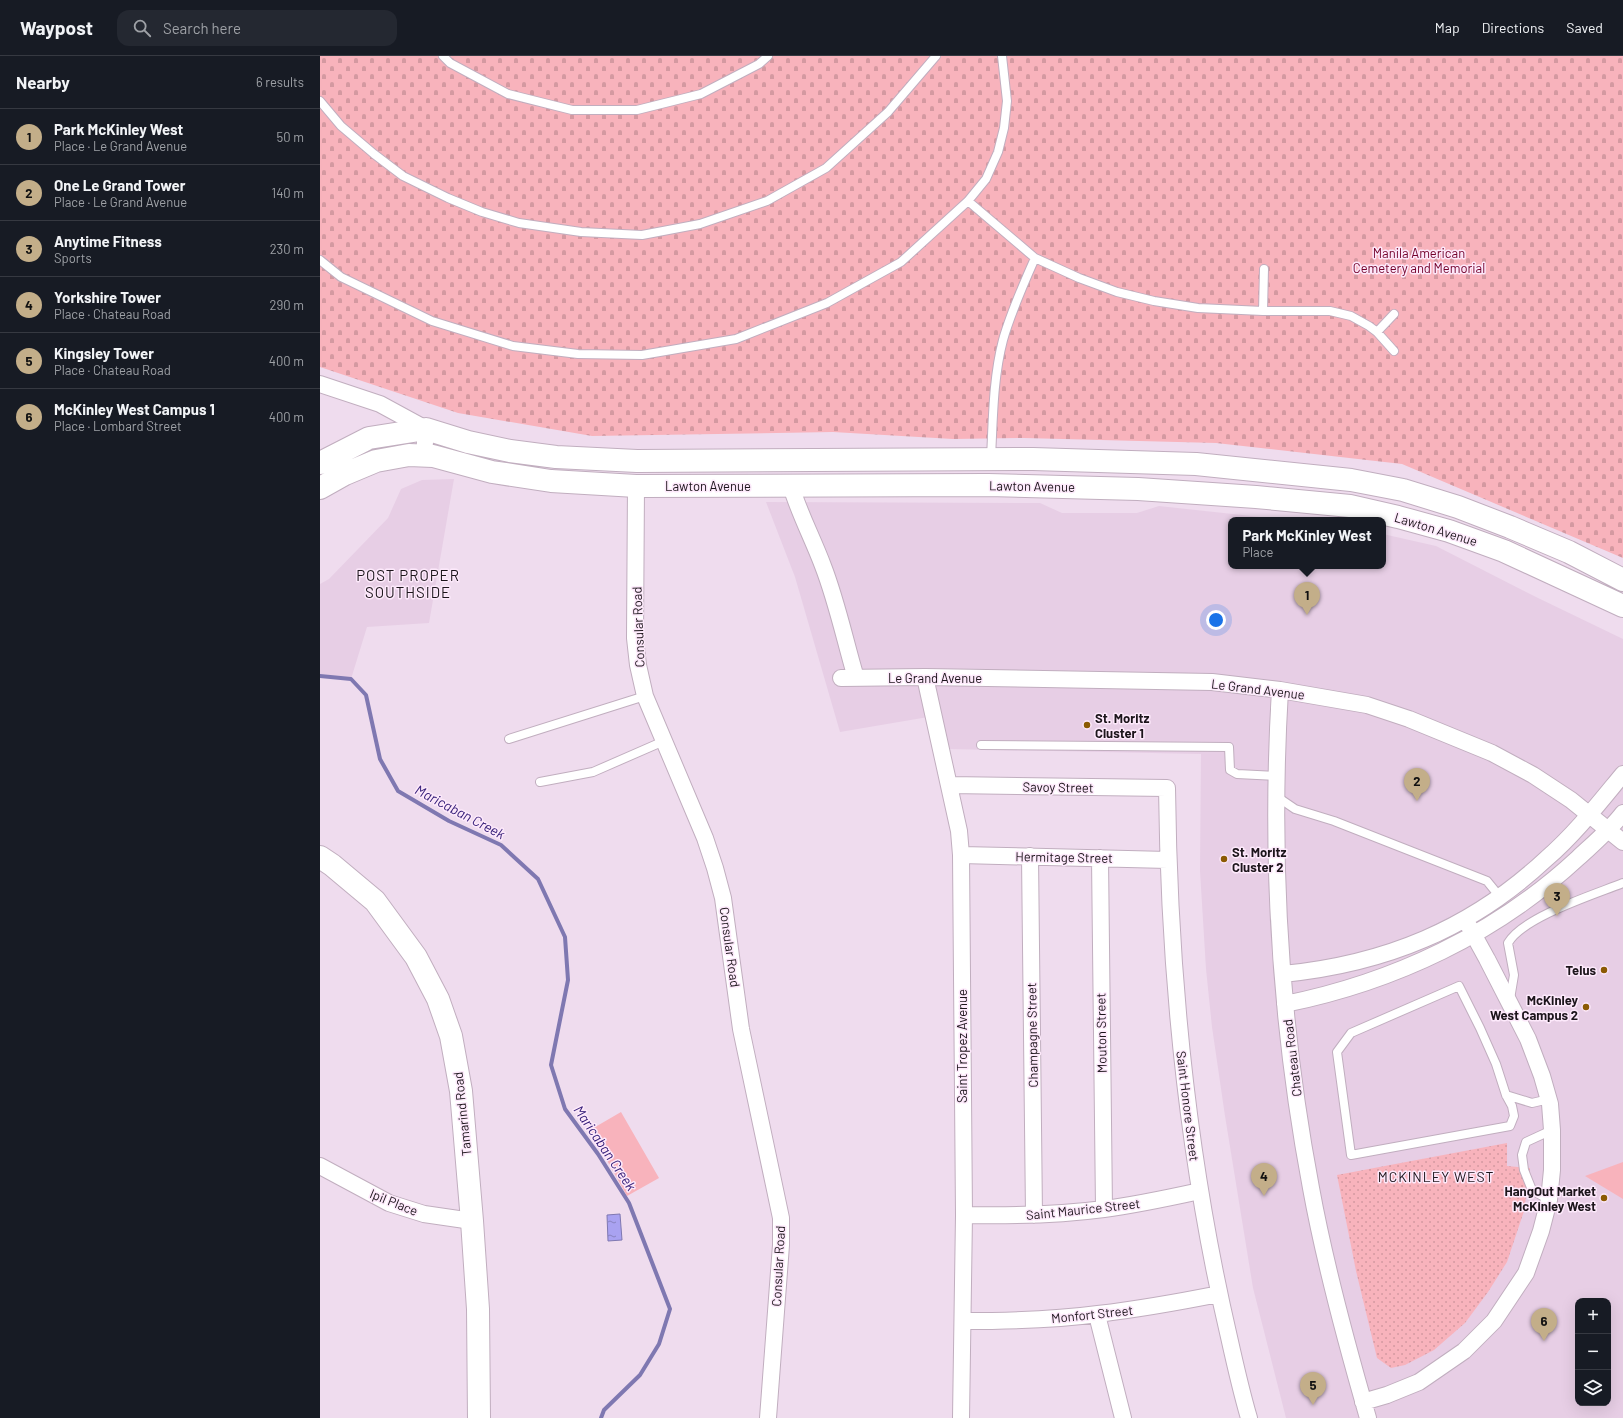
<!DOCTYPE html>
<meta charset="utf-8">
<style>
:root{--surface:#171b24;--page:#242831;--text:#f1f3f6;--muted:#9ea1a6;--line:#363941;--accent:#c3ae89}
body{margin:0;font-family:Barlow,sans-serif;background:var(--page);color:var(--text)}
.controls{position:absolute;right:12px;bottom:12px;display:grid;overflow:hidden;border-radius:8px;box-shadow:0 4px 16px #0002}
.controls button{width:36px;height:36px;display:grid;place-items:center;padding:0;border:0;border-bottom:1px solid var(--line);background:var(--surface);color:var(--text);font:20px sans-serif}
.you{position:absolute;left:896px;top:564px;width:14px;height:14px;margin:-10px;border:3px solid #fff;border-radius:50%;background:#1a73e8;box-shadow:0 0 0 6px #1a73e833}
.badge{display:grid;place-items:center;width:26px;height:26px;border-radius:50%;background:var(--accent);color:#111;font-size:13px;font-weight:700}
.pin{position:absolute;translate:-50% -33px;filter:drop-shadow(0 1px 2px #0008)}
.pin::after{content:'';position:absolute;top:21px;width:14px;height:12px;background:inherit;clip-path:polygon(0 0,100% 0,50% 100%)}
.popup{position:absolute;left:908px;top:461px;width:158px;height:52px;box-sizing:border-box;display:grid;place-content:center;border-radius:8px;background:var(--surface);filter:drop-shadow(0 1px 3px #0005);font-size:13px;white-space:nowrap;color:var(--muted)}
.popup b{font-size:15px;color:var(--text)}
.popup::after{content:'';position:absolute;left:50%;top:100%;margin-left:-8px;border:8px solid transparent;border-top-color:var(--surface)}
.list{margin:0;padding:0;list-style:none}
h2{display:flex;justify-content:space-between;align-items:center;height:52px;margin:0;padding:0 16px;font-size:17px}
h2 small{font-size:13px;font-weight:400;color:var(--muted)}
.list li{display:grid;grid-template-columns:26px 1fr auto;gap:12px;align-items:center;box-sizing:border-box;height:56px;padding:0 16px;border-top:1px solid var(--line)}
.list b{display:block;font-size:15px;white-space:nowrap}
.list p{margin:0;font-size:13px;white-space:nowrap;color:var(--muted)}
.list em{font-size:13px;font-style:normal;color:var(--muted)}
.icon{flex:none;width:22px;height:22px;fill:none;stroke:currentColor;stroke-width:2;stroke-linecap:round;stroke-linejoin:round}
.map{position:relative;flex:none;width:1303px;height:1362px;overflow:hidden}
header{display:flex;align-items:center;gap:24px;box-sizing:border-box;height:56px;padding:0 20px;background:var(--surface);border-bottom:1px solid var(--line)}
header strong{font-size:19px}
nav{display:flex;gap:22px;margin-inline-start:auto;font-size:14px}
.search{width:280px;height:36px;background:var(--page);display:flex;align-items:center;gap:10px;box-sizing:border-box;padding:0 14px;border-radius:12px;color:var(--muted);font-size:15px}
main{display:flex}
aside{flex:1;background:var(--surface)}
.map>svg:first-child{display:block}
.built{fill:#e7cee5;fill-rule:evenodd}
.grass{fill:url(#grass-dots)}
.cemetery{fill:url(#cemetery-stones)}
.park{fill:#f8b3bc}
.water{fill:url(#water-ripples);stroke:#7f78b1}
.lines{fill:none;stroke-linecap:round;stroke-linejoin:round}
.stream{stroke:#7f78b1;stroke-width:4}
.lane-casing{stroke:#c1aebf;stroke-width:10}
.street-casing{stroke:#c1aebf;stroke-width:18}
.secondary-casing{stroke:#c1aebf;stroke-width:24}
.lane{stroke:#fff;stroke-width:8}
.street{stroke:#fff;stroke-width:16}
.secondary{stroke:#fff;stroke-width:22}
.poi-dot{fill:#8b5a03;stroke:#fde9fb;stroke-width:1.5}
.labels{text-anchor:middle;stroke-width:3;stroke-linejoin:round;paint-order:stroke}
.park-label{font-size:13px;fill:#73002a;stroke:#fde9fb}
.street-label{font-size:13px;fill:#1c151b;stroke:#fde9fb}
.poi-label{font-size:13px;font-weight:bold;fill:#1c151b;stroke:#fde9fb;text-anchor:end}
.water-label{font-size:14px;font-style:italic;fill:#372079;stroke:#fde9fb}
.neighbourhood-label{font-size:14px;letter-spacing:1px;fill:#1c151b;stroke:#fde9fb}
.quarter-label{font-size:15px;letter-spacing:1px;fill:#1c151b;stroke:#fde9fb}
</style>
<header>
<strong>Waypost</strong>
<div class="search"><svg class="icon" aria-label="search" viewBox="0 0 24 24"><circle cx="10" cy="10" r="6"/><path d="M15 15l6 6"/></svg>Search here</div>
<nav><a>Map</a><a>Directions</a><a>Saved</a></nav>
</header>
<main>
<aside>
<h2>Nearby<small>6 results</small></h2>
<ul class="list">
<li><span class="badge">1</span><div><b>Park McKinley West</b><p>Place · Le Grand Avenue</p></div><em>50 m</em></li>
<li><span class="badge">2</span><div><b>One Le Grand Tower</b><p>Place · Le Grand Avenue</p></div><em>140 m</em></li>
<li><span class="badge">3</span><div><b>Anytime Fitness</b><p>Sports</p></div><em>230 m</em></li>
<li><span class="badge">4</span><div><b>Yorkshire Tower</b><p>Place · Chateau Road</p></div><em>290 m</em></li>
<li><span class="badge">5</span><div><b>Kingsley Tower</b><p>Place · Chateau Road</p></div><em>400 m</em></li>
<li><span class="badge">6</span><div><b>McKinley West Campus 1</b><p>Place · Lombard Street</p></div><em>400 m</em></li>
</ul>
</aside>
<div class="map">
<svg width="1303" height="1362" viewBox="0 0 1303 1362">
<defs>
<pattern id="grass-dots" width="8" height="8" patternUnits="userSpaceOnUse"><rect width="8" height="8" fill="#f8b3bc"/><path d="M2 2h.1M6 6h.1" fill="none" stroke="#d499a1" stroke-width="1.8" stroke-linecap="round"/></pattern>
<pattern id="cemetery-stones" width="16" height="16" patternUnits="userSpaceOnUse"><rect width="16" height="16" fill="#f8b3bc"/><path d="M2 7V4a2 2 0 0 1 4 0v3zM10 15v-3a2 2 0 0 1 4 0v3z" fill="#d499a1"/></pattern>
<pattern id="water-ripples" width="26" height="14" patternUnits="userSpaceOnUse"><rect width="26" height="14" fill="#a9a2f1"/><path d="M2 4q2-2 4 0t4 0M15 11q2-2 4 0t4 0" fill="none" stroke="#8983c2"/></pattern>
</defs>
<rect width="100%" height="100%" fill="#efdcee"/>
<!-- built -->
<path class="built" d="M134 423 109 567 47 571 31 623 0 620V528L9 523 68 462 81 433 102 424Z
M446 446 720 447 742 457H817L839 450 967 464H911V510H1063V478L1116 490 1216 541 1303 583V1362H966L933 1232 905 1060 892 971 886 913 880 815 881 698 627 693 620 659 520 676 475 521ZM1258 1245H1288V1347H1258Z"/>
<!-- grass -->
<path class="grass" d="M1187 1087V1110L1210 1112 1204 1155 1187 1206 1168 1236 1145 1267 1114 1294 1085 1309 1071 1312 1057 1302 1036 1215 1017 1119Z"/>
<!-- cemetery -->
<path class="cemetery" d="M0 0H1303V502L1082 408 896 387 704 382 633 383 513 376 272 380 138 357 0 311Z"/>
<!-- park -->
<path class="park" d="M301 1056 339 1122 307 1140 270 1074Z
M1303 1106V1143L1265 1120Z"/>
<!-- water -->
<path class="water" d="M300 1158 302 1184 288 1185 287 1159Z"/>
<g class="lines">
<!-- stream -->
<path class="stream" d="M0 620 31 623 46 639 60 703 78 735 129 765 181 789 218 823 245 881 248 924 231 1009 245 1053 278 1098 309 1147 350 1253 339 1288 320 1319 284 1354 281 1362"/>
<!-- lane casing -->
<g class="lane-casing">
<path id="lane" d="M123 0 130 7 188 38 252 54H317L381 38 439 8 448 0
M0 45 21 70 54 98 83 120 128 142 162 156 199 167 261 176 322 179 380 168 447 145 506 112 568 56 616 0
M648 145 715 202 759 222 797 236 834 245 878 252 943 255H1010L1031 260 1049 270 1057 276 1074 295
M0 204 21 221 112 265 193 290 258 298 322 299 416 283 507 247 581 206 648 145 666 123 678 96 684 72 687 45 682 0
M943 255 944 213
M1057 276 1074 258
M671 402C673 363 673 322 683 284 691 256 703 229 715 202
M189 683 325 640
M661 689 909 691 910 714 917 718 956 720
M220 726 273 716 344 685
M956 740 975 753 1014 765 1167 825 1180 841
M1139 930 1160 972 1176 1008 1186 1039 1192 1050 1194 1060 1190 1070 1031 1099 1017 996 1031 977Z
M1190 943 1194 919 1188 887C1203 861 1273 839 1303 827
M1186 1039 1212 1047 1229 1043
M1229 1144 1212 1134 1204 1114 1202 1099 1206 1086 1232 1074"/>
</g>
<!-- street casing -->
<g class="street-casing">
<path id="street" d="M0 328 60 348 106 373 104 399
M316 430 315 582 318 609 325 640 385 782 395 812 403 842 421 973 461 1162V1189L448 1362
M471 430C479 457 493 483 503 510 517 546 525 585 536 622
M605 621 639 775 641 799 644 1159 641 1362
M521 622 605 621 892 626 960 634 1047 649 1089 663 1172 697 1213 719 1251 744 1303 786
M960 634C950 800 960 968 991 1132 1005 1209 1026 1286 1048 1362
M629 729 847 732C849 917 867 1101 909 1281 915 1308 921 1335 929 1362
M641 799 848 804
M710 800 714 1159
M780 802 784 1153
M963 918C1065 908 1151 873 1226 803 1255 778 1279 747 1303 718
M965 948C1074 926 1176 878 1258 802 1273 788 1291 773 1303 757
M0 1110 69 1147 104 1158 152 1165
M644 1159C691 1160 738 1159 784 1153 816 1149 848 1142 880 1135
M777 1259 803 1362
M644 1265C689 1265 734 1264 778 1258 819 1253 859 1246 899 1238
M1043 1346 1067 1339 1099 1326 1144 1295 1174 1265 1206 1217 1221 1175 1229 1144 1232 1114V1074L1230 1048 1222 1020 1208 983 1167 903 1145 863"/>
</g>
<!-- secondary casing -->
<g class="secondary-casing">
<path id="secondary" d="M0 407 49 382 106 373 148 386 190 395 236 401 317 405 713 403 876 408 1031 424 1083 434 1138 451 1190 471 1249 496 1303 524
M0 432 25 418 56 405 89 399 113 400 172 416 231 425 316 430 668 429 818 433 936 441 1030 450 1078 461 1129 475 1184 495 1303 550
M0 801 12 809 55 845 96 901 118 943 131 980 141 1035 152 1165 158 1253 159 1362"/>
</g>
<!-- lane -->
<use href="#lane" class="lane"/>
<!-- street -->
<use href="#street" class="street"/>
<!-- secondary -->
<use href="#secondary" class="secondary"/>
</g>
<!-- markers -->
<g class="poi-dot">
<circle cx="767" cy="669" r="4"/>
<circle cx="904" cy="803" r="4"/>
<circle cx="1284" cy="914" r="4"/>
<circle cx="1266" cy="951" r="4"/>
<circle cx="1284" cy="1142" r="4"/>
</g>
<g class="labels">
<!-- park labels -->
<g class="park-label">
<text x="1099" y="202">Manila American<tspan x="1099" dy="15">Cemetery and Memorial</tspan></text>
</g>
<!-- street labels -->
<g class="street-label">
<text x="388" y="435">Lawton Avenue</text>
<text transform="translate(712 430) rotate(1)" y="5">Lawton Avenue</text>
<text transform="translate(1116 473) rotate(17)" y="5">Lawton Avenue</text>
<text transform="translate(318 571) rotate(-92)" y="5">Consular Road</text>
<text x="615" y="627">Le Grand Avenue</text>
<text transform="translate(938 633) rotate(7)" y="5">Le Grand Avenue</text>
<text transform="translate(738 731) rotate(1)" y="5">Savoy Street</text>
<text transform="translate(744 801) rotate(1)" y="5">Hermitage Street</text>
<text transform="translate(410 891) rotate(82)" y="5">Consular Road</text>
<text transform="translate(781 977) rotate(-91)" y="5">Mouton Street</text>
<text transform="translate(712 979) rotate(-91)" y="5">Champagne Street</text>
<text transform="translate(642 990) rotate(-90)" y="5">Saint Tropez Avenue</text>
<text transform="translate(972 1002) rotate(-97)" y="5">Chateau Road</text>
<text transform="translate(868 1050) rotate(83)" y="5">Saint Honore Street</text>
<text transform="translate(142 1058) rotate(-96)" y="5">Tamarind Road</text>
<text transform="translate(74 1146) rotate(22)" y="5">Ipil Place</text>
<text transform="translate(763 1153) rotate(-6)" y="5">Saint Maurice Street</text>
<text transform="translate(458 1210) rotate(-87)" y="5">Consular Road</text>
<text transform="translate(772 1258) rotate(-6)" y="5">Monfort Street</text>
</g>
<!-- poi labels -->
<g class="poi-label">
<text x="775" y="667" text-anchor="start">St. Moritz<tspan x="775" dy="15">Cluster 1</tspan></text>
<text x="912" y="801" text-anchor="start">St. Moritz<tspan x="912" dy="15">Cluster 2</tspan></text>
<text x="1276" y="919">Telus</text>
<text x="1258" y="949">McKinley<tspan x="1258" dy="15">West Campus 2</tspan></text>
<text x="1276" y="1140">HangOut Market<tspan x="1276" dy="15">McKinley West</tspan></text>
</g>
<!-- water labels -->
<g class="water-label">
<text transform="translate(140 756) rotate(28)" y="5">Maricaban Creek</text>
<text transform="translate(285 1092) rotate(56)" y="5">Maricaban Creek</text>
</g>
<!-- neighbourhood labels -->
<g class="neighbourhood-label">
<text x="1116" y="1126">MCKINLEY WEST</text>
</g>
<!-- quarter labels -->
<g class="quarter-label">
<text x="88" y="525">POST PROPER<tspan x="88" dy="17">SOUTHSIDE</tspan></text>
</g>
</g>
</svg>
<div class="controls">
<button>+</button>
<button>−</button>
<button><svg class="icon" aria-label="layers" viewBox="0 0 24 24"><path d="M12 4l9 5-9 5-9-5zM3 14l9 5 9-5"/></svg></button>
</div>
<div class="you"></div>
<div class="pin badge" style="left:987px;top:559px">1</div>
<div class="popup"><b>Park McKinley West</b>Place</div>
<div class="pin badge" style="left:1097px;top:745px">2</div>
<div class="pin badge" style="left:1237px;top:860px">3</div>
<div class="pin badge" style="left:944px;top:1140px">4</div>
<div class="pin badge" style="left:993px;top:1349px">5</div>
<div class="pin badge" style="left:1224px;top:1285px">6</div>
</div>
</main>
